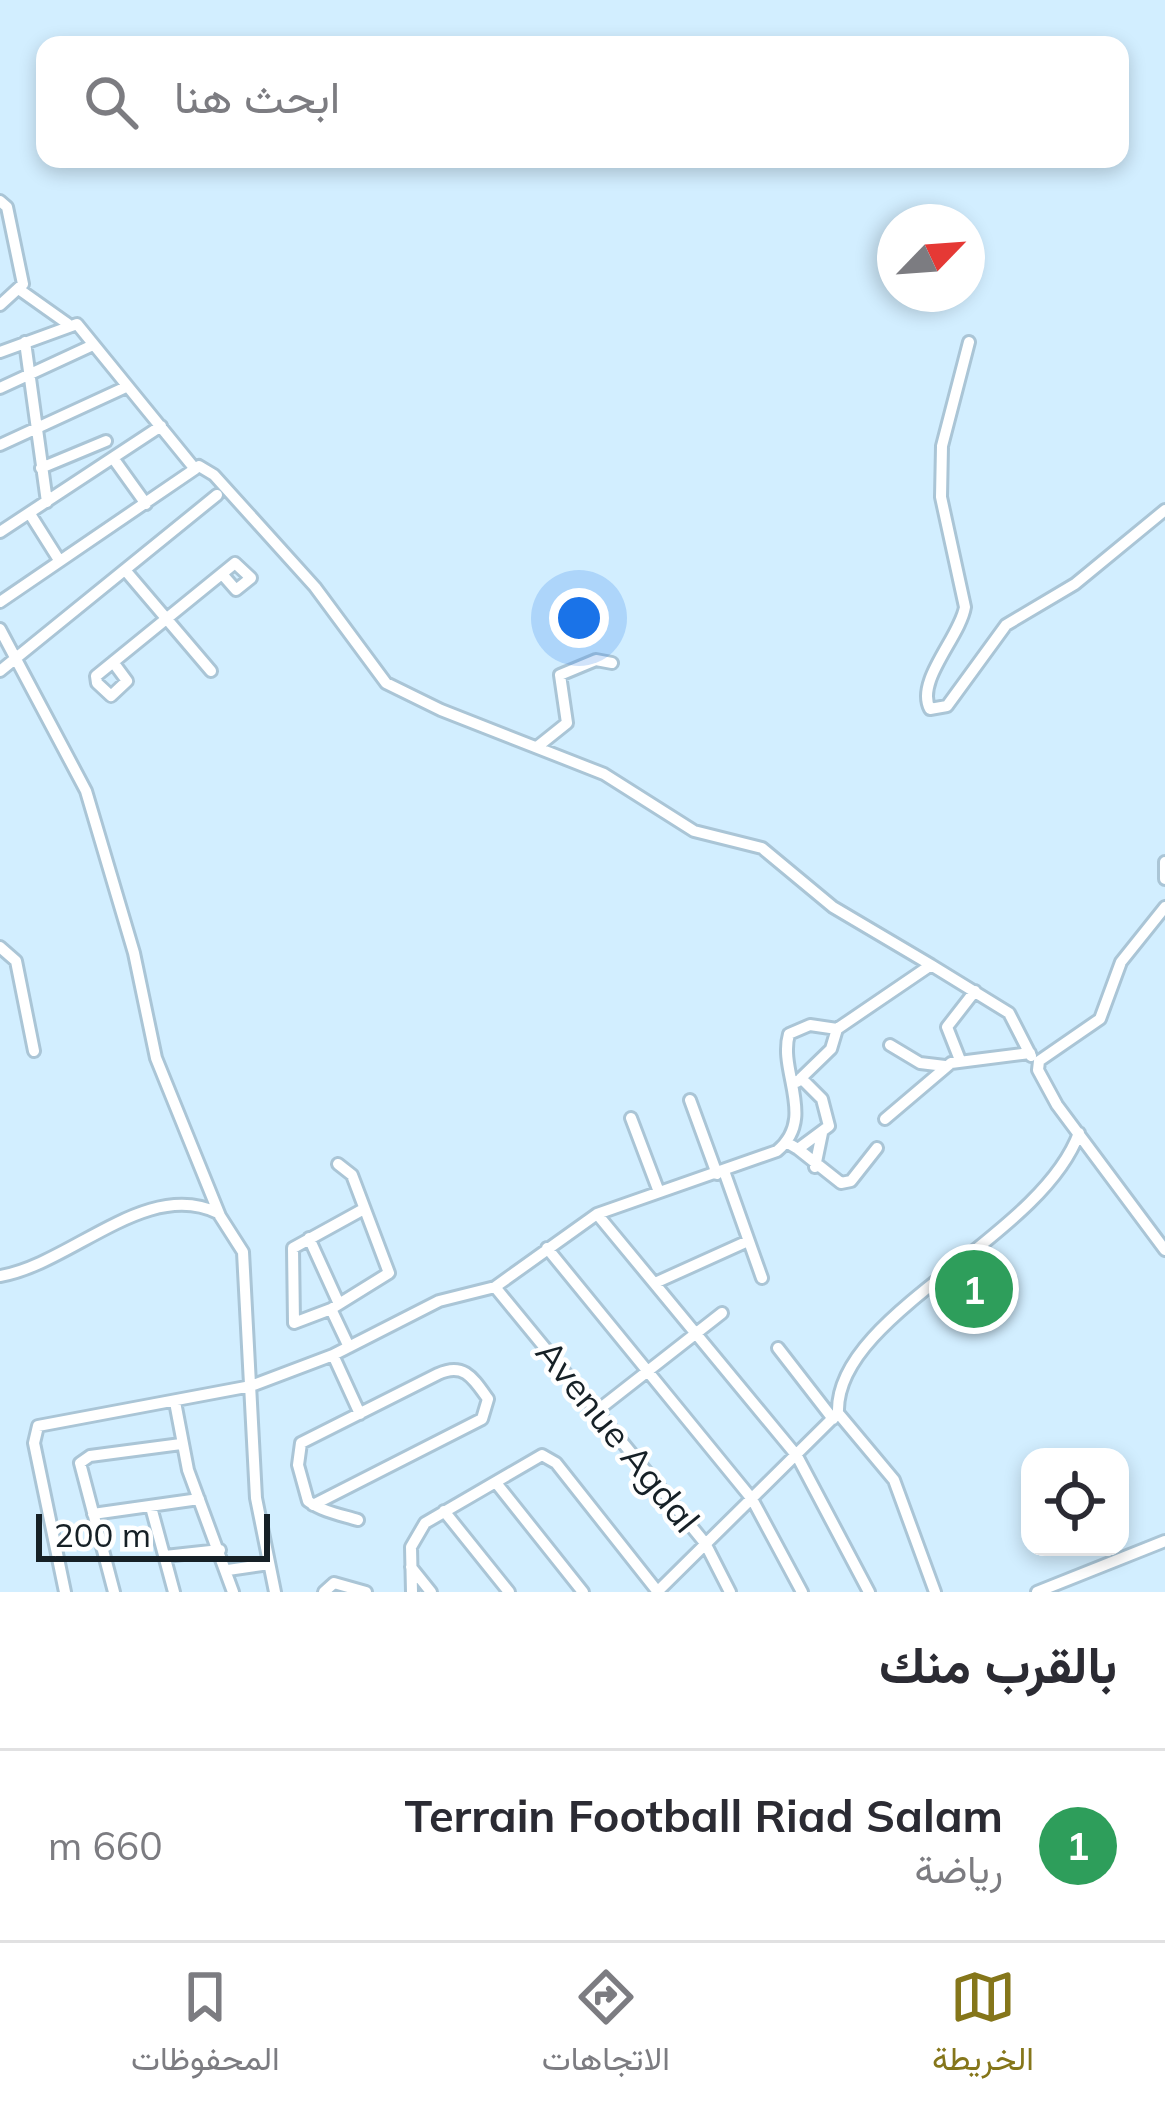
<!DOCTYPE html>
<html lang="ar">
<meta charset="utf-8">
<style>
:root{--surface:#fff;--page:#f7f7f7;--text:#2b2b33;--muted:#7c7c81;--line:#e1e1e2;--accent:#85761a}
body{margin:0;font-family:Mulish,Vazirmatn,sans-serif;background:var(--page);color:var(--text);direction:rtl}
.controls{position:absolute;right:36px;bottom:36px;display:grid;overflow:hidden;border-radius:24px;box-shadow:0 6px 18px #0003}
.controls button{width:108px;height:108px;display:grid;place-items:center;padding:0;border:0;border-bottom:3px solid var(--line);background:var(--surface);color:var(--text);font:60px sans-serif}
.compass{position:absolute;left:877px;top:204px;width:108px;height:108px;border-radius:50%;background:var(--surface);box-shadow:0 6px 18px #0003;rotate:65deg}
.scale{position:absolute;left:36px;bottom:30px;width:234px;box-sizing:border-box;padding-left:12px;border:6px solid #162026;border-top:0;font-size:33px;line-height:42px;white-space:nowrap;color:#162026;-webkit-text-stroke:9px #fff;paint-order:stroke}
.you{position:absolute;left:579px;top:618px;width:42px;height:42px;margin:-30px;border:9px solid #fff;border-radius:50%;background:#1a73e8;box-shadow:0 0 0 18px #1a73e833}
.badge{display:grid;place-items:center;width:78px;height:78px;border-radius:50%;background:var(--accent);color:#fff;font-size:39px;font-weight:700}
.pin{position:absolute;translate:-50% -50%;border:6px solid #fff;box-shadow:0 3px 12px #0006}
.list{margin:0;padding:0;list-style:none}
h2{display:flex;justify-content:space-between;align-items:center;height:156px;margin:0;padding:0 48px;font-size:51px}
h2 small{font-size:39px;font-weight:400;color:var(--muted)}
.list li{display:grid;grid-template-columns:78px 1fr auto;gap:36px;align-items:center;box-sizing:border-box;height:192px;padding:0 48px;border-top:3px solid var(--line)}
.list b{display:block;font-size:45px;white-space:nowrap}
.list p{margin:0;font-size:39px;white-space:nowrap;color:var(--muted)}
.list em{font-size:39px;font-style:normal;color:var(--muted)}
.icon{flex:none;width:66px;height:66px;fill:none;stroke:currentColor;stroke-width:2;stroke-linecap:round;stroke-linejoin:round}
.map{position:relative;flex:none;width:1165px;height:1592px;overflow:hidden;direction:ltr}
.search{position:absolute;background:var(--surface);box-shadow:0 6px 18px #0003;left:36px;right:36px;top:36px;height:132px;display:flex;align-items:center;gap:30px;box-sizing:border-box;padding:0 42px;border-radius:24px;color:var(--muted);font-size:45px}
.sheet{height:348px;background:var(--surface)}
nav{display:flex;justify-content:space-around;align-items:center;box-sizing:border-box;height:168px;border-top:3px solid var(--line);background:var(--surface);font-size:33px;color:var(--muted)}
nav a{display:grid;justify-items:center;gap:6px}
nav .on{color:var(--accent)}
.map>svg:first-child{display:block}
.green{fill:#a9d4ee}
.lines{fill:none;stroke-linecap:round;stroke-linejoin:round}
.minor-casing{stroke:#aac5d6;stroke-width:16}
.minor{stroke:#fff;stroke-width:10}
.labels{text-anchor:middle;stroke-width:9;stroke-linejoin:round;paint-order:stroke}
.street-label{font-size:36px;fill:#162026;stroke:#fff}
</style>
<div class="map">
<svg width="1165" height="1592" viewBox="0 0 1165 1592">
<rect width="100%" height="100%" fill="#d2eeff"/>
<!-- green -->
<path class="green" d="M984 1255 1008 1281 966 1323 941 1298Z"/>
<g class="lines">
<!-- minor casing -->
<g class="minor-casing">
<path id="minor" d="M0 201 7 207 23 284 0 305
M20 290 68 324
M25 342 47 502
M969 342 942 446 941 497 965 607C960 637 915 681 930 709L947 706 1006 625 1075 584 1165 510
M0 352 77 324 195 469 199 466 214 475 315 587 386 683 441 710 604 774 694 831 762 848 833 907 931 965 837 1029 810 1025 789 1034C778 1072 817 1118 777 1151L597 1214 495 1287 439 1301 333 1355 251 1386 38 1426 34 1443 65 1592
M0 388 93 345
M0 445 126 387
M113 458 146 504
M41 468 106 441
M30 514 59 560
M0 532 161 426
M125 570 211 671
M0 602 195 469
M0 629 86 791 134 953 156 1058 220 1216 243 1252 256 1498 275 1592
M113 662 127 681 111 696 97 683 96 676 235 563 251 578 236 590 222 574
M0 671 217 495
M537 747 567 723 560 675 596 660 612 663
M1165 862V879
M1165 907 1121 962 1100 1019 1039 1061 1038 1070 1057 1105 1165 1250
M0 947 16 961 34 1051
M931 965 1009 1013 1031 1056
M890 1045 920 1063 945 1066
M960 1060 947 1027 975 991
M797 1082 831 1049 837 1029
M690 1100 717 1174
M631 1118 659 1192
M885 1119 951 1063 1030 1053
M786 1142 798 1149 829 1126 822 1099 801 1078
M798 1149 841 1183 851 1181 877 1148
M338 1164 352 1175 389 1273 331 1309 294 1323 293 1248 362 1210
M815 1167 822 1133
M724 1171 762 1278
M597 1214 797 1456 869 1592
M309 1238 339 1304
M547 1248 752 1499 802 1592
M0 1276C71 1264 147 1178 218 1213
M655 1283 748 1241
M495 1287 705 1543 730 1592
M331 1309 349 1347
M778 1348 833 1419
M333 1355 360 1414
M175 1402 188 1470 233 1592
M598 1410 722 1313
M497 1484 583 1592
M313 1505 482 1419 488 1399C473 1378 464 1362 438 1374L301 1443 298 1465 308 1501C323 1512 342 1515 358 1520
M151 1507 174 1592
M444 1511 509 1592
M93 1514 199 1499
M165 1556 220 1550
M411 1567 431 1592
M228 1570 269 1564
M114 1592 80 1463 90 1456 181 1444
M324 1592 334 1583 366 1592
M412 1592 411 1547 425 1523 542 1455 556 1463 658 1592
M657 1592 838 1413
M935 1592 894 1480 838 1413C834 1314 1040 1240 1079 1133
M1037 1592 1165 1541"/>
</g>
<!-- minor -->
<use href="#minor" class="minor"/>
</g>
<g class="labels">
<!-- street labels -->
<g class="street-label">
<text transform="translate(618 1436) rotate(51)" y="13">Avenue Agdal</text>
</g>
</g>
</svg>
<div class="controls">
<button><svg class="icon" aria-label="locate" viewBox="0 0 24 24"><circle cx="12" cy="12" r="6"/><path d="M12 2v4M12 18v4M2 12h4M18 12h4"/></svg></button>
</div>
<svg class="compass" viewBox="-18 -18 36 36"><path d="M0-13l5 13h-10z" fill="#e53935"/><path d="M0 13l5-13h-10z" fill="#7c7c81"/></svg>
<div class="scale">200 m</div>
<div class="you"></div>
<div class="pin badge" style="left:974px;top:1289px;background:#2e9e5b">1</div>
<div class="search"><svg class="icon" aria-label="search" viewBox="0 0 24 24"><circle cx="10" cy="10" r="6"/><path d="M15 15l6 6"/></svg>ابحث هنا</div>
</div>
<section class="sheet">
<h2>بالقرب منك<small></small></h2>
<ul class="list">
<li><span class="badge" style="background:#2e9e5b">1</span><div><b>Terrain Football Riad Salam</b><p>رياضة</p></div><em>660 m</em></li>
</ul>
</section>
<nav>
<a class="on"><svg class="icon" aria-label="map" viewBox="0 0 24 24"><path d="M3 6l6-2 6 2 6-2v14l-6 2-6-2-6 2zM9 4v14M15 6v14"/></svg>الخريطة</a>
<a><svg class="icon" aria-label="directions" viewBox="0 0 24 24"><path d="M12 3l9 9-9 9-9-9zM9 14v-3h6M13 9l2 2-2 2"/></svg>الاتجاهات</a>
<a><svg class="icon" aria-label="saved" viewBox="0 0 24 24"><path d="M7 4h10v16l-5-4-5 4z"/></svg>المحفوظات</a>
</nav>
